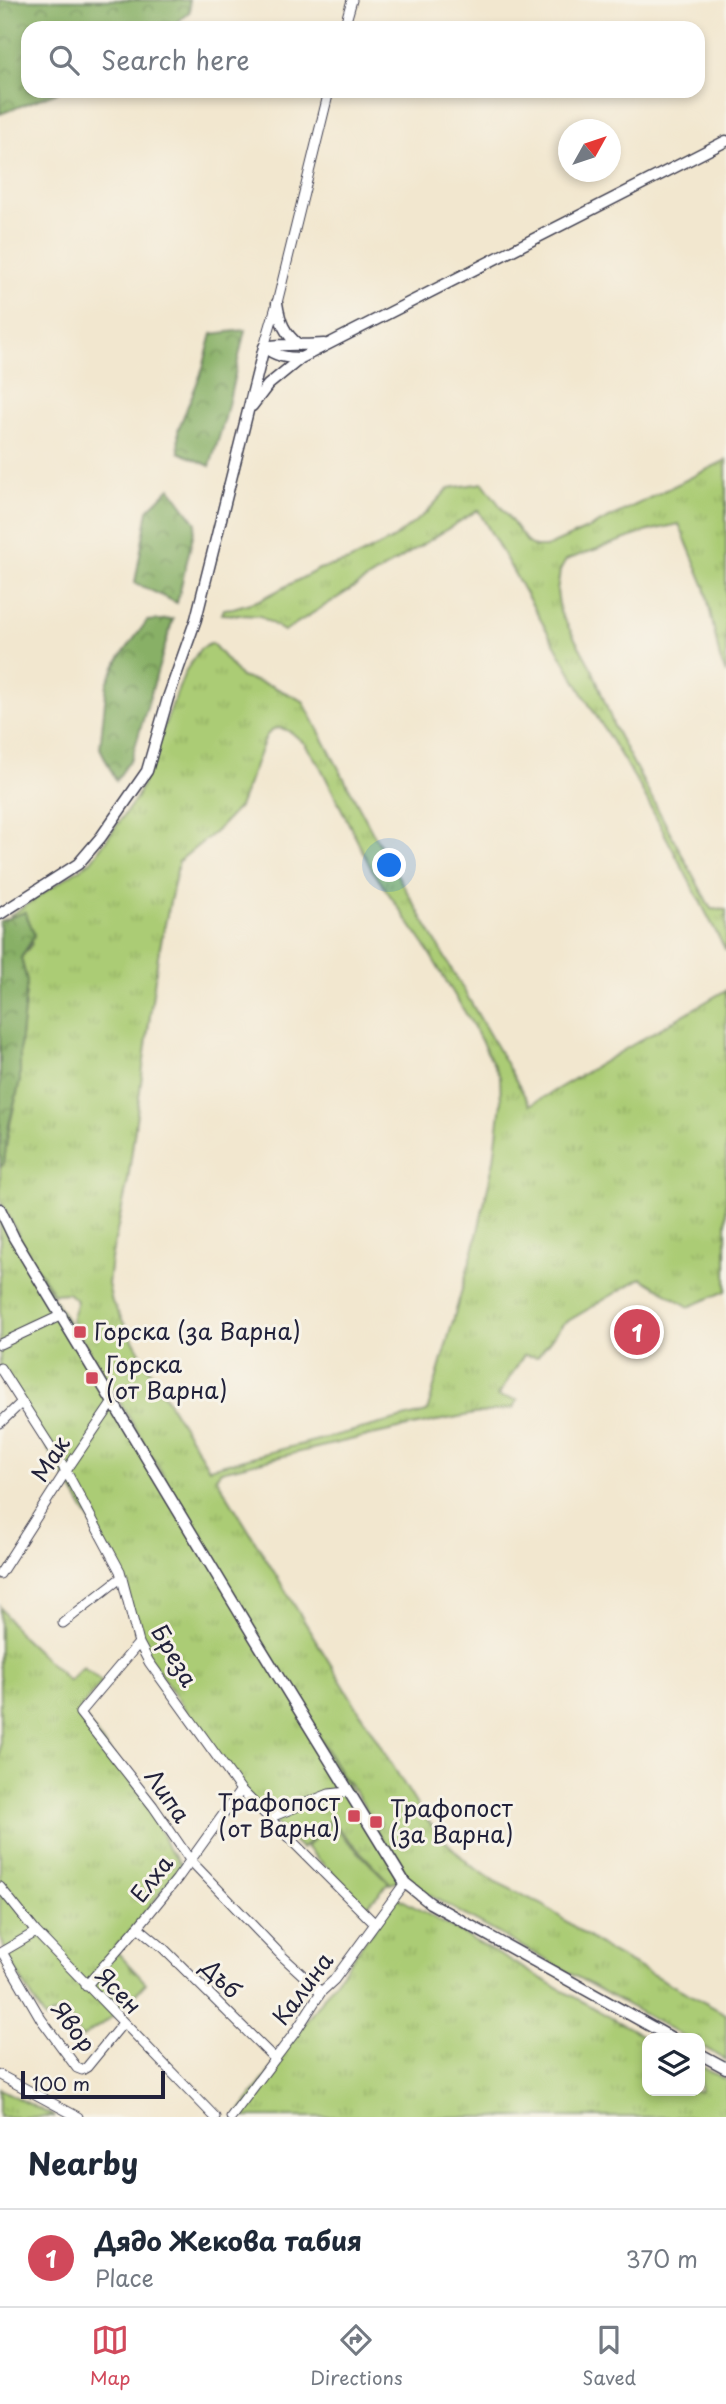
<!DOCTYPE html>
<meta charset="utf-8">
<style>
:root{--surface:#fff;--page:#f6f6f7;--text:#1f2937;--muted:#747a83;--line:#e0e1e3;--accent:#d1495b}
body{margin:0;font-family:"Playpen Sans",sans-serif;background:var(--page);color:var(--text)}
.controls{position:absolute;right:21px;bottom:21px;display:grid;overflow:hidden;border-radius:14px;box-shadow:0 4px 10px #0003}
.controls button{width:63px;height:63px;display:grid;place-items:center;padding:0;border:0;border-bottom:2px solid var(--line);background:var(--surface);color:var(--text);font:35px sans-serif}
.compass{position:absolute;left:558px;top:119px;width:63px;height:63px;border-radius:50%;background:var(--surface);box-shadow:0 4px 10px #0003;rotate:50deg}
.scale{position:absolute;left:21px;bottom:18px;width:144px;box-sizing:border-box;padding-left:7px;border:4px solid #22223b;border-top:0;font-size:19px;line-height:24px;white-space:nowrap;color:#22223b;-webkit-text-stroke:5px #f7f3e8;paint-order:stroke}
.you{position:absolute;left:390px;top:866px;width:24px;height:24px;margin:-18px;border:5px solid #fff;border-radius:50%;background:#1a73e8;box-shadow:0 0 0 10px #1a73e833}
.badge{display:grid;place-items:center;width:46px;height:46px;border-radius:50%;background:var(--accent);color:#fff;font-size:23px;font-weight:700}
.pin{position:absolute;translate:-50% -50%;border:4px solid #fff;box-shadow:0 2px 7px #0006}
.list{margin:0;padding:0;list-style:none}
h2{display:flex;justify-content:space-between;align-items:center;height:91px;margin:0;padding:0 28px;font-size:30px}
h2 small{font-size:23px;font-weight:400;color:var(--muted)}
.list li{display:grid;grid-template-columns:46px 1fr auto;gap:21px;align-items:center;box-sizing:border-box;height:98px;padding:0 28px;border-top:2px solid var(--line)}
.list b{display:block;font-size:26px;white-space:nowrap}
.list p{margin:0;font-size:23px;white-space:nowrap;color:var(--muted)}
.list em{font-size:23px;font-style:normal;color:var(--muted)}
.icon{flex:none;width:38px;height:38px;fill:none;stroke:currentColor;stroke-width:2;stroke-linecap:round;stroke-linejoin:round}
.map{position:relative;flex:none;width:726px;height:2117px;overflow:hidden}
.search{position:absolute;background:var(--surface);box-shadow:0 4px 10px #0003;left:21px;right:21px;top:21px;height:77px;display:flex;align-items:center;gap:18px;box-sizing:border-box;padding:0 24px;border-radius:21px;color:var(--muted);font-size:26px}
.sheet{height:189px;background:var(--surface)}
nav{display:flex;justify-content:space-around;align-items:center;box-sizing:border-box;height:98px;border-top:2px solid var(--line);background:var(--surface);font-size:19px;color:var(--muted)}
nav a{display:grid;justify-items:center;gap:4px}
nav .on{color:var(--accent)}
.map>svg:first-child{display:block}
.grass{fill:url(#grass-tufts);stroke:#667758;stroke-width:2;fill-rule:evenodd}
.forest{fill:url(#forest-crowns);stroke:#556950;stroke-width:2}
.pitch{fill:#abcc74;stroke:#667758;stroke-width:2}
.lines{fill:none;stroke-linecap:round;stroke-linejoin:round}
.minor-casing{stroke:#414051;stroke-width:11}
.tertiary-casing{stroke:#414051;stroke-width:13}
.minor{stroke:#fff;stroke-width:9}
.tertiary{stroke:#fff;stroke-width:10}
.poi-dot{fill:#d1495b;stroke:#f7f3e8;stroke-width:2.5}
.labels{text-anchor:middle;stroke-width:6;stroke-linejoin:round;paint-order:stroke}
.poi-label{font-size:23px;fill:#22223b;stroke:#f7f3e8;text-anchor:start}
.street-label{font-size:23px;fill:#22223b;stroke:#f7f3e8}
</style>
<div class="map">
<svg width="726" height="2117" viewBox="0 0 726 2117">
<defs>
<pattern id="grass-tufts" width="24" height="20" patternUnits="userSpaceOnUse" patternTransform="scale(1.75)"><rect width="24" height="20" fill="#abcc74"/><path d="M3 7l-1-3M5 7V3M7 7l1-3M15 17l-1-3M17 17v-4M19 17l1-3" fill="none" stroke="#93af65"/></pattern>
<pattern id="forest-crowns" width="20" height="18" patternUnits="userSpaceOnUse" patternTransform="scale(1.75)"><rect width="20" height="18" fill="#88b066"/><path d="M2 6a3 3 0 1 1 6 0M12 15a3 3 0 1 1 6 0" fill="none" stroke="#6f8f55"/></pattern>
</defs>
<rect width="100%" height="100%" fill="#f7f3e8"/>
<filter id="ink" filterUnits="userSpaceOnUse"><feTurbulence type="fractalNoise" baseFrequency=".0143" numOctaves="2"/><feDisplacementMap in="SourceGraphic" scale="14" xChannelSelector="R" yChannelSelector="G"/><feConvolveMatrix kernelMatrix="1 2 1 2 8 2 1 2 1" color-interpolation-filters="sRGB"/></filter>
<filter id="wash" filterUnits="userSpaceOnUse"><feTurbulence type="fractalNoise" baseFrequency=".00686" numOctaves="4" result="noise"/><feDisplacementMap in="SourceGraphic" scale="28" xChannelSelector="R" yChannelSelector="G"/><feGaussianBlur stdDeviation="1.57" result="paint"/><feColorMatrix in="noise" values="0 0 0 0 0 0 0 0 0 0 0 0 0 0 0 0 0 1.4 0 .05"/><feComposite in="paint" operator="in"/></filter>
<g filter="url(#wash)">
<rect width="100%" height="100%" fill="#f2e7cf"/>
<!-- grass -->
<path class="grass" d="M726 460V674L720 659 705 587 679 524 648 531 566 560 560 571 557 591 560 612 593 671 615 729 711 909 726 910V951L639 785 587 701 478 510 284 631 260 616 222 614 224 609 233 608 260 600 319 569 349 561 393 539 426 513 449 488 483 483 528 543 535 547H546L587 529Z
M212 643 241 677 272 686 303 701 372 831 530 1105 726 990V1291L689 1307 641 1278 563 1324 537 1357 524 1355 498 1396 518 1400 513 1408C415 1422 318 1448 221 1471L216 1477 421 1812 443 1839 469 1864 496 1882 543 1905 607 1950 726 2014V2060L700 2045V2038H687L427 1894C403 1874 391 1856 376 1829L381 1824 377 1816 371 1819 356 1792 343 1777 71 1320 77 1301 68 1293 54 1294 31 1259 0 1200V1168L20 1081V1047L27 981 21 958 32 944 29 922 11 915 91 861 137 797 185 672 200 649ZM281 728 291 732 304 743 320 766 371 868 425 946 475 1029 500 1077 501 1103 494 1160 476 1240 427 1412 209 1468 168 1402 112 1302 108 1284 111 1259 128 1180 158 956 179 861 216 831 239 807 266 736 273 729Z
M0 1209 402 1877 391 1884 330 1820 302 1849 241 1790 139 1643 120 1571 0 1368Z
M0 1607 19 1634 69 1681 83 1667 102 1682 79 1710 151 1808 168 1849 182 1865 135 1925 114 1949 146 1983 119 2012 81 2038 65 2009 45 2019 6 1954 0 1934Z
M397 1897 647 2038V2091H700V2066L726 2080V2117H236Z
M0 2089 55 2117H0Z"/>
<!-- forest -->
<path class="forest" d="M0 0H189L190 11 171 28H28V91H60L0 114Z
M245 330 225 418 210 466 179 452 178 430 202 371 212 334Z
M170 488 196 523 177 603 135 583 148 510Z
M173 619 132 757 116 781 100 748 107 683 119 659 147 621Z
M25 912C39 944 36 930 21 958L27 981 20 1047V1081L9 1125 4 1163 0 1168V921Z"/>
<!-- pitch -->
<path class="pitch" d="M330 1823 389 1883 366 1907 306 1847Z"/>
</g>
<g filter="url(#ink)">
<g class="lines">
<!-- minor casing -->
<g class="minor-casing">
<path id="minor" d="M344 28 352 0
M264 347 277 303 329 91
M0 1344 62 1315
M0 1368 66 1471 120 1571 139 1643 149 1662 241 1790 375 1924
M0 1423 22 1402
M0 1574 66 1471 113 1402
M63 1623 122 1577
M139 1643 80 1713 153 1806 190 1860 282 1956 321 1992
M271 1817 329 1794 348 1792
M0 1887 36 1932 215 2117
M138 1927 163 1948 275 2059
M2 1952 41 2019 77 2068 82 2070 87 2067 123 2023
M0 1953 36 1932
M86 1986 138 1927 177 1879 241 1790
M0 2075 78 2117
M231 2117 296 2031 321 1992 334 1980 405 1883"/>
</g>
<!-- tertiary casing -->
<g class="tertiary-casing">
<path id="tertiary" d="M277 303C280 322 284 333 299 345
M264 347C285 343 303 346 324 344
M264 347C275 356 286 358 301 358
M252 406 268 385 301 358 726 141
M0 914 78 864 101 837 147 771 168 698 196 619 264 347
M0 1209 14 1238 254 1637 405 1883 430 1903 672 2038
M700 2054 726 2068"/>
</g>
<!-- minor -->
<use href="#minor" class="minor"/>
<!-- tertiary -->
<use href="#tertiary" class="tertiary"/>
</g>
</g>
<!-- markers -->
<g class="poi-dot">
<rect x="73" y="1325" width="14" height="14" rx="3.5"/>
<rect x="85" y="1371" width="14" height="14" rx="3.5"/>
<rect x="347" y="1809" width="14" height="14" rx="3.5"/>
<rect x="369" y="1815" width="14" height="14" rx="3.5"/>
</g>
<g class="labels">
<!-- poi labels -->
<g class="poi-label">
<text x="94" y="1340">Горска (за Варна)</text>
<text x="106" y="1373">Горска<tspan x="106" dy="26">(от Варна)</tspan></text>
<text x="340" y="1811" text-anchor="end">Трафопост<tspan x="340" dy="26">(от Варна)</tspan></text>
<text x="390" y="1817">Трафопост<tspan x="390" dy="26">(за Варна)</tspan></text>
</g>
<!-- street labels -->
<g class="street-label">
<text transform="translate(51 1459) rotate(-57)" y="8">Мак</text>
<text transform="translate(174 1656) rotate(60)" y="8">Бреза</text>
<text transform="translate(167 1796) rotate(55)" y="8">Липа</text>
<text transform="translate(152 1879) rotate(-52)" y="8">Елха</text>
<text transform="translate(221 1979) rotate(45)" y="8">Дъб</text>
<text transform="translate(303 1989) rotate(-53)" y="8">Калина</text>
<text transform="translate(118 1991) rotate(46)" y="8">Ясен</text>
<text transform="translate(73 2027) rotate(53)" y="8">Явор</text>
</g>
</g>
</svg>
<div class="controls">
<button><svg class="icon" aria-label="layers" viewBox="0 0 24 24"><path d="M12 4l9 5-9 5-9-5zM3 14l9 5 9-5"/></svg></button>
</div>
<svg class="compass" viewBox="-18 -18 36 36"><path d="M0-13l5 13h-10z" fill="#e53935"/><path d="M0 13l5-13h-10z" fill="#747a83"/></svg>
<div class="scale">100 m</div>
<div class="you"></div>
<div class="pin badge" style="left:637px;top:1332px">1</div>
<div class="search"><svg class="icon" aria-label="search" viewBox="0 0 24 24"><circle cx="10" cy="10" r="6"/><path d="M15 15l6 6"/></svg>Search here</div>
</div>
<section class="sheet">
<h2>Nearby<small></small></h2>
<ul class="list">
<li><span class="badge">1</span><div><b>Дядо Жекова табия</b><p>Place</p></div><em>370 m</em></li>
</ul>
</section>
<nav>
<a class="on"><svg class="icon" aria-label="map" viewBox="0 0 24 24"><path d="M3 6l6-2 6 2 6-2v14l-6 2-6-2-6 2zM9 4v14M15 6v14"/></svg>Map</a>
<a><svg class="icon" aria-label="directions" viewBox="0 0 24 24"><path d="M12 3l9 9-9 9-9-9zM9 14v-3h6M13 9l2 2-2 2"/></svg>Directions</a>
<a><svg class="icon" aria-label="saved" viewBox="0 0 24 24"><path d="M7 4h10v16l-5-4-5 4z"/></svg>Saved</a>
</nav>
